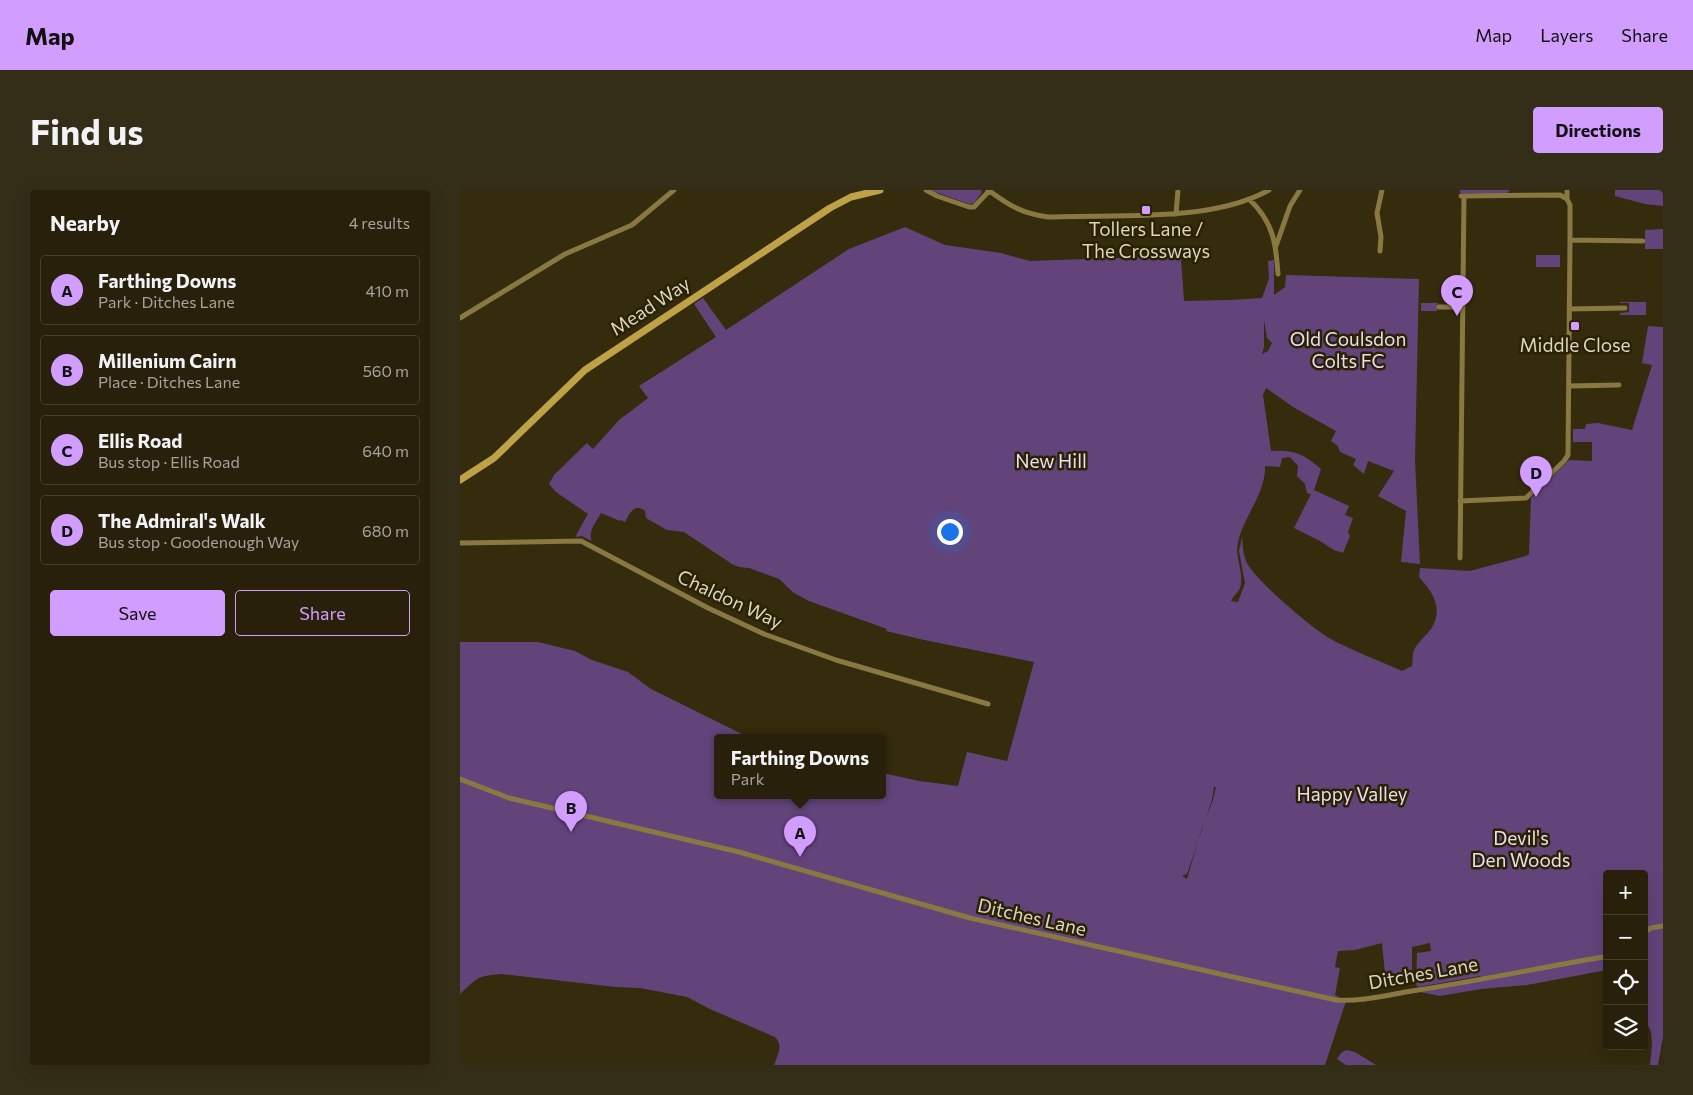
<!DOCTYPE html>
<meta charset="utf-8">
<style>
:root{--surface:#28200a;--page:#342d18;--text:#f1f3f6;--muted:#a5a39c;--line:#443e2b;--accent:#d19dfe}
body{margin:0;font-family:Commissioner,sans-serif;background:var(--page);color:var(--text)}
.controls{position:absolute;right:15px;bottom:15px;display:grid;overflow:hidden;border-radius:5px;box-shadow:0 5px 20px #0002}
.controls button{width:45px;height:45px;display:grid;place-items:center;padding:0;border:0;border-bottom:1px solid var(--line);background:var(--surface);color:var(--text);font:25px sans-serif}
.you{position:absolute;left:489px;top:341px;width:18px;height:18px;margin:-12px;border:4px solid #fff;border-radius:50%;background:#1a73e8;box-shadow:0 0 0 8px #1a73e833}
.badge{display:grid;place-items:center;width:32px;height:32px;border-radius:50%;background:var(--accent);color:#111;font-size:16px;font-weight:700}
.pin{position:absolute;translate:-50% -41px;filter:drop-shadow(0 1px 2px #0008)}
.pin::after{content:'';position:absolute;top:26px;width:18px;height:15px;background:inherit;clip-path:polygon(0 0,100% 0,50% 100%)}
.popup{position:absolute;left:254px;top:544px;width:172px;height:65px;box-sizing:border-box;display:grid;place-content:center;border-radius:5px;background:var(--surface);filter:drop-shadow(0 1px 4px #0005);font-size:16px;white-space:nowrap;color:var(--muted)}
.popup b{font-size:19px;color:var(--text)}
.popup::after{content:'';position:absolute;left:50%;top:100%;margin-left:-10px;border:10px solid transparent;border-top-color:var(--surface)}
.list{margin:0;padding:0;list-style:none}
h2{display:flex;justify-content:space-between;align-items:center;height:65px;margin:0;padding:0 20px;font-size:21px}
h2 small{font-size:16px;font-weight:400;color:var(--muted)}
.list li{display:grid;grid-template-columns:32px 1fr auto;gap:15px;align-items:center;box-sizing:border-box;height:70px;margin:0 10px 10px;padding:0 10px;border:1px solid var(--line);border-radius:5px}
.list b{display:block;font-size:19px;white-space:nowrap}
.list p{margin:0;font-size:16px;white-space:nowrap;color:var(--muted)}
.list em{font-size:16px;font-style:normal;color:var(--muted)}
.actions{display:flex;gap:10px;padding:15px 20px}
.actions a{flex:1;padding:11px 0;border:1px solid var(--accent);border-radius:5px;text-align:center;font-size:18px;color:var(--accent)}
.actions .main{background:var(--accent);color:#111}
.icon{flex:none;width:28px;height:28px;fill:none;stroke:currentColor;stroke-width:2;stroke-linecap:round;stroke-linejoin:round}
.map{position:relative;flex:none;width:1203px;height:875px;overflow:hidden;border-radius:5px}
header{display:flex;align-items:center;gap:30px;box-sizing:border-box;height:70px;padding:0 25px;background:var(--accent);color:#111}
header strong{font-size:24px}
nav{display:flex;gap:28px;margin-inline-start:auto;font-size:18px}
.intro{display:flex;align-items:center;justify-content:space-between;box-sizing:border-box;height:120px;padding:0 30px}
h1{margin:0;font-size:35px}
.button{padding:12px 22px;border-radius:5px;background:var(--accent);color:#111;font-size:18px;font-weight:700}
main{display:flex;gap:30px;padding:0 30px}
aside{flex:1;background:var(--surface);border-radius:5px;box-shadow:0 5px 20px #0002}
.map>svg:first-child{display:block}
.green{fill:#62447b;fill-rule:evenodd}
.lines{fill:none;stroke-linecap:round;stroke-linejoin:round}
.street{stroke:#8a7842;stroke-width:5}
.secondary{stroke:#bfa247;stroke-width:7}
.poi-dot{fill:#d19dfe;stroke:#2b2203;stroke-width:2}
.labels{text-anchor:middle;stroke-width:5;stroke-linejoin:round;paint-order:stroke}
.poi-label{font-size:19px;fill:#dad5c4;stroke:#2b2203}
.street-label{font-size:19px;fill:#dad5c4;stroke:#2b2203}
.park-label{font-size:19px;fill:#e8def1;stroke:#2b2203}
</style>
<header>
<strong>Map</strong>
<nav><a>Map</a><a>Layers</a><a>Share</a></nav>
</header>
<div class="intro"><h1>Find us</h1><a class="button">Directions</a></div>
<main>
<aside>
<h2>Nearby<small>4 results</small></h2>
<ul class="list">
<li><span class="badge">A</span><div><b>Farthing Downs</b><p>Park · Ditches Lane</p></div><em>410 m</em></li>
<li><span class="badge">B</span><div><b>Millenium Cairn</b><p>Place · Ditches Lane</p></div><em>560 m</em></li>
<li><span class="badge">C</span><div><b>Ellis Road</b><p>Bus stop · Ellis Road</p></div><em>640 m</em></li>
<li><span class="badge">D</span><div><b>The Admiral's Walk</b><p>Bus stop · Goodenough Way</p></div><em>680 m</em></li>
</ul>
<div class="actions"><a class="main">Save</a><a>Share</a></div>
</aside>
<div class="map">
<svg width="1203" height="875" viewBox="0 0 1203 875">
<rect width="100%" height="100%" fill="#352b0d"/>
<!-- green -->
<path class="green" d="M470 0H521L522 2 514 13 509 14Z
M1000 0H1050L1046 4 1000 3Z
M1155 0H1203V16L1185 14 1155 6Z
M445 37 485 55 541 63 570 71 683 67 721 69 724 111 771 110 802 108 809 89 808 71 814 70V105L825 97 826 85 959 89 955 270 960 374 941 372 946 321 918 306 934 281 908 271 904 284 893 275 896 269 880 262 877 255 871 251 876 241 833 217 806 198 803 205 811 261C835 260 843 264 861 279L854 300 889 316 885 325 893 328 888 342 890 346 883 363 874 360 860 351 834 338 851 304 847 303 845 294 837 286 838 276 830 267 822 268 820 277 805 276C806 303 784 326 778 352 774 367 785 384 780 398 778 403 773 406 771 411L778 412 785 393 779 361 782 347C783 356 783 365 787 373 796 391 851 437 869 448 890 460 920 471 942 481L952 476C953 471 952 465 954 460 958 452 966 446 971 439 984 419 973 402 959 387L960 378 1010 381 1066 366 1069 364 1071 308 1109 270 1132 271V252H1113V239H1125L1126 234 1138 233 1172 240 1192 175 1182 173 1188 136 1203 137V847L1198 875H1190C1191 861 1196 841 1184 831V684H1147V780L1067 795 1021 799 980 806 960 802 1020 789 1021 786 958 797 956 794 957 763 971 761 970 753 952 757V784L933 786 932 783H925L922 753 895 760 878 761 875 777 880 778 875 805 886 811 865 875H314C317 866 324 855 315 847L250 819 227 807 180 798 156 797 41 784C17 786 17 788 0 804V452H78L115 461 132 470 168 482 191 499 290 548H258V606H422L423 583 459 591 498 596 507 562 547 571 574 472 464 450 426 441 427 439 349 411 334 403 319 389 289 378 279 377 272 374 224 342 207 340 186 328 185 321C174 313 170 323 165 332L161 330 160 331 141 323C137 331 127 342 132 351L122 346 115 347 128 324 96 302 89 294 94 285 127 253 133 259 159 230 188 208 179 196 256 147 234 114 243 108 266 140 389 59ZM804 130 807 148 812 153 808 161 802 164 804 157ZM754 597H756L753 610 741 641 727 689 722 686 727 684 752 610Z
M1203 39V59H1185V40Z
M1076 65H1100V77H1076Z
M1160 112H1186V125H1160V123L1169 122V113H1160Z
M961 113H978L977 121H961Z
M886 860 895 862 916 875H886L877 869 881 863Z"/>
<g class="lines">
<!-- street -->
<path class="street" d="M466 0 477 6 509 17H514L529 1
M528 0C550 16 561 23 588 27 655 24 750 33 809 0
M1001 6 1100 5 1107 9
M790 10C813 32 816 53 818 84
M716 24 718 0
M1110 50 1183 51
M816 56 830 16 840 0
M920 61 921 47 917 23 922 0
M979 117H1003
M1109 119 1165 118
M0 128 105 64 172 35 214 0
M1109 196 1159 195
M1000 311 1066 308 1104 271 1108 265 1110 50V15L1107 9V0
M0 353 121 351 248 418 304 444 376 470 528 514
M1000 368 1004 6
M0 589 49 608 279 662 510 728 876 810C901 812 927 805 952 801 1016 791 1079 778 1143 767L1147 765
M1184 742 1191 738 1203 736"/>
<!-- secondary -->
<path class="secondary" d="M0 290 34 268 125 180 370 18 391 7 420 0"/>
</g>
<!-- markers -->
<g class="poi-dot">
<rect x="681" y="15" width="10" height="10" rx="2.5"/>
<rect x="1110" y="131" width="10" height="10" rx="2.5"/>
</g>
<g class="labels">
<!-- poi labels -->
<g class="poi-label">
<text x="686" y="46">Tollers Lane /<tspan x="686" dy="22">The Crossways</tspan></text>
<text x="1115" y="162">Middle Close</text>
</g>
<!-- street labels -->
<g class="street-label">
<text transform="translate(190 116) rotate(-33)" y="7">Mead Way</text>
<text transform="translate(270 409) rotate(25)" y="7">Chaldon Way</text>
<text transform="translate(572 727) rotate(13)" y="7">Ditches Lane</text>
<text transform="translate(963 783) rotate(-10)" y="7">Ditches Lane</text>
</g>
<!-- park labels -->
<g class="park-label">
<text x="888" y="156">Old Coulsdon<tspan x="888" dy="22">Colts FC</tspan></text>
<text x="591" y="278">New Hill</text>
<text x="892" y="611">Happy Valley</text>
<text x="1061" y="655">Devil's<tspan x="1061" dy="22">Den Woods</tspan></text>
</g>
</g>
</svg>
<div class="controls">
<button>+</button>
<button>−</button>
<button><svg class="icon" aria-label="locate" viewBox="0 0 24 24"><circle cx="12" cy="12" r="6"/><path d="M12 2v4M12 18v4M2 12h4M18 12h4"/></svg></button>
<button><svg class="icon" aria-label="layers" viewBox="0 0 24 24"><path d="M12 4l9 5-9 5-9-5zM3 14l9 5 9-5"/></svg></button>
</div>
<div class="you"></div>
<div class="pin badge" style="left:340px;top:667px">A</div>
<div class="popup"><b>Farthing Downs</b>Park</div>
<div class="pin badge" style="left:111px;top:642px">B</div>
<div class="pin badge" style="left:997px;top:126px">C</div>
<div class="pin badge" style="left:1076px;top:307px">D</div>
</div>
</main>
